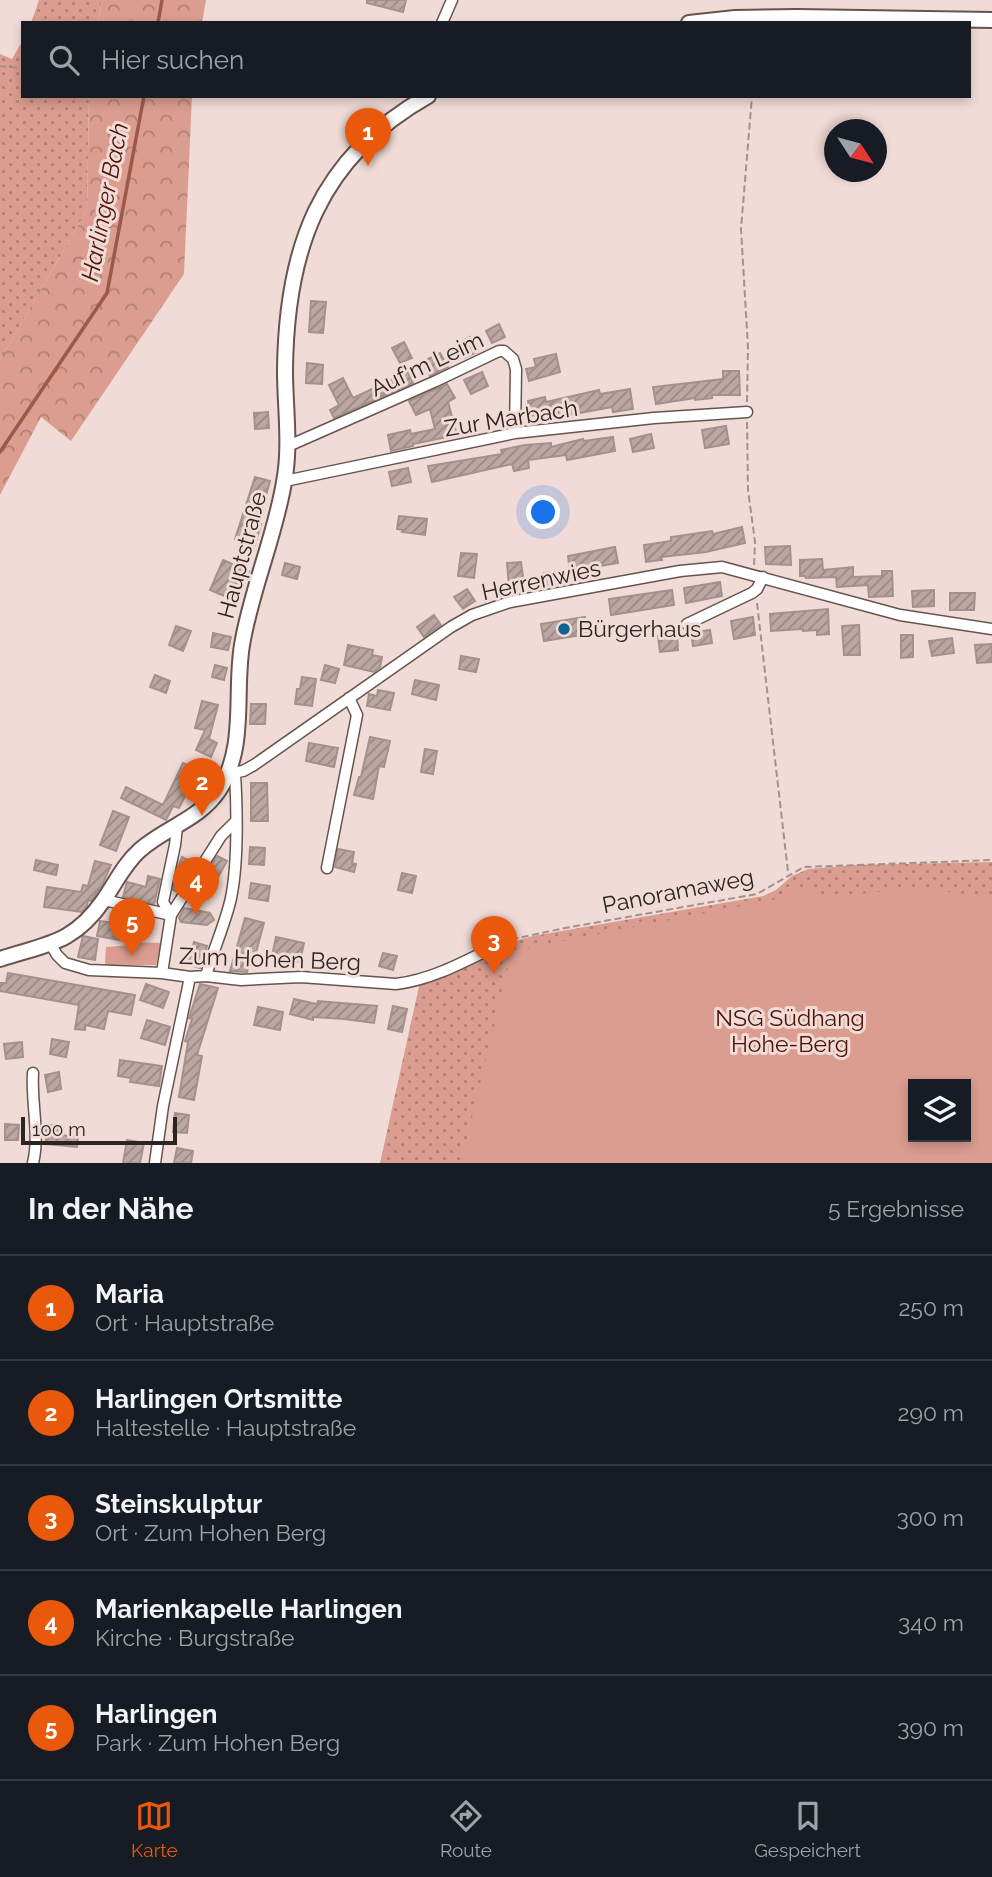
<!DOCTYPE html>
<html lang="de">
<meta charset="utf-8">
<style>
:root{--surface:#171b24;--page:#20242c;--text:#f1f3f6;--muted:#9ea1a6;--line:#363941;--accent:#ea580c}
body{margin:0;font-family:Raleway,sans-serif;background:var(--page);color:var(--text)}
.controls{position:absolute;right:21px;bottom:21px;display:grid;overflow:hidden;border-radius:0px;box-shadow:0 4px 10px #0003}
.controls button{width:63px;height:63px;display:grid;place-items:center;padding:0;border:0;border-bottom:2px solid var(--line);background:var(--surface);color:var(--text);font:35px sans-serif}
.compass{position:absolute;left:824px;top:119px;width:63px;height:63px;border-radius:50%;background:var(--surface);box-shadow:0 4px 10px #0003;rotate:126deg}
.scale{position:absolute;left:21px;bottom:18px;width:156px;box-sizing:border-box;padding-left:7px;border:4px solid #2c2422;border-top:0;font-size:19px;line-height:24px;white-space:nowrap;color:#2c2422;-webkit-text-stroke:5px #f1dbd6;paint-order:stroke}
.you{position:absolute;left:544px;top:513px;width:24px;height:24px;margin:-18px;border:5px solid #fff;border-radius:50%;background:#1a73e8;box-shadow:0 0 0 10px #1a73e833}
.badge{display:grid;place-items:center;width:46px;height:46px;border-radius:50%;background:var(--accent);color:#fff;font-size:23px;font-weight:700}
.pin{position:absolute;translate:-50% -58px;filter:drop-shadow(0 2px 4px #0008)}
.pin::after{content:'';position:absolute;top:37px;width:24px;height:21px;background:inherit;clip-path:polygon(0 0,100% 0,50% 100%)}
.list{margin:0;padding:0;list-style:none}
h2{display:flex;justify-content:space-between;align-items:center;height:91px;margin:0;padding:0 28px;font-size:30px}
h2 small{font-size:23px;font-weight:400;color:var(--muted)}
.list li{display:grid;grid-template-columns:46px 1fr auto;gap:21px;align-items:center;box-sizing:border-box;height:105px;padding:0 28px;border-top:2px solid var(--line)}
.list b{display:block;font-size:26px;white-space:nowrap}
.list p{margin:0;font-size:23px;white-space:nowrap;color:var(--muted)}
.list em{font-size:23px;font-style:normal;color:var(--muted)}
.icon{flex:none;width:38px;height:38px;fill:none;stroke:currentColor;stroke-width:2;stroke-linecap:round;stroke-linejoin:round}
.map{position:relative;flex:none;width:992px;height:1163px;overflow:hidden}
.search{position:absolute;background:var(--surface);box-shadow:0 4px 10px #0003;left:21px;right:21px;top:21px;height:77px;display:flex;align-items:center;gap:18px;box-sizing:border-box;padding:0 24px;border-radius:0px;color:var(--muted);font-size:26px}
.sheet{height:616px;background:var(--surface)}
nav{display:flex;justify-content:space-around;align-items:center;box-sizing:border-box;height:98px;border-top:2px solid var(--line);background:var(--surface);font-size:19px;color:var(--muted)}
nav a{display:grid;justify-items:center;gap:4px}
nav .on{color:var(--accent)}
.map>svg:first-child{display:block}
.grass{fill:url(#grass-dots)}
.forest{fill:url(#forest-crowns)}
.park{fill:#da9d8f;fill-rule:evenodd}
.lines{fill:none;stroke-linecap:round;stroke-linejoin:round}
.stream{stroke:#9c594b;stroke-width:3.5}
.building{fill:url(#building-hatch);stroke:#a5918c;stroke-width:2}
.street-casing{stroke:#66544f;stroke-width:13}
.secondary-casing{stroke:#66544f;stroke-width:18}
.path{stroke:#a2918d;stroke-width:2;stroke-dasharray:7 3.5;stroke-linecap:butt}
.street{stroke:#fff;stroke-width:10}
.secondary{stroke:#fff;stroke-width:14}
.poi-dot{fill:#126294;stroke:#f1dbd6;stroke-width:2.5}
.labels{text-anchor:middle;stroke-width:6;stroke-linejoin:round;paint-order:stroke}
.street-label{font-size:23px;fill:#2c2422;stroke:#f1dbd6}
.poi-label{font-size:23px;fill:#2c2422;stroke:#f1dbd6;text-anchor:start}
.park-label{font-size:23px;fill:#4e1408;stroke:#f1dbd6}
.water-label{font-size:24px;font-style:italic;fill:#50160a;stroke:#f1dbd6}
</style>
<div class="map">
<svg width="992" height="1163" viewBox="0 0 992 1163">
<defs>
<pattern id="grass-dots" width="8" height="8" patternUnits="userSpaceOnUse" patternTransform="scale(1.75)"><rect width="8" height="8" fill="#da9d8f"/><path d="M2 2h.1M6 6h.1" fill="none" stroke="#b18074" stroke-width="1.8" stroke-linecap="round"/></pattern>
<pattern id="forest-crowns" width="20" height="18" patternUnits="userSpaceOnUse" patternTransform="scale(1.75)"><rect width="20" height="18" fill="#da9d8f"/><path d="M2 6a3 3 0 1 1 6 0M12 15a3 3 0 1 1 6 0" fill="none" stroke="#b18074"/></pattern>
<pattern id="building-hatch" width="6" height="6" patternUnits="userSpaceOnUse" patternTransform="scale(1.75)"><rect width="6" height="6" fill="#bca7a2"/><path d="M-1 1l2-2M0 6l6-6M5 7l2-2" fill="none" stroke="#998884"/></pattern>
</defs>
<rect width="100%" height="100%" fill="#f1dbd6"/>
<!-- grass -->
<path class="grass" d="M39 0H102L98 23H31Z
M23 40V96H89L87 210 0 360V54L12 59Z
M992 862V1023L728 1163H380L420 982 512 942 533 936 763 896 776 890 792 876 808 869 856 865Z"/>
<!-- forest -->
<path class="forest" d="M102 0H206L202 23H98Z
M89 96H192L184 274 71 441 41 417 0 495V360L87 210Z"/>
<!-- park -->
<path class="park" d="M793 884 826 898 913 888 992 897V1163H461L512 951 792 896ZM913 1084H966V1137H913Z
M135 942 161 943 156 965H105L106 947 133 945Z"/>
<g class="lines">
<!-- stream -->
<path class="stream" d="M158 23 162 0
M0 452 107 293 144 96"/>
</g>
<!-- building -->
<path class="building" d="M367 0H406L403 12 367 3Z
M311 301 326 302 323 333 309 332Z
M499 324 505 337 492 343 486 331Z
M470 337 477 352 464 358 457 344Z
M404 342 412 358 400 363 392 348Z
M440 353 448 367 430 376 422 362Z
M556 354 560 372 529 381 526 369 536 367 534 359Z
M307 363 323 365 322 384 306 383Z
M723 371H739L740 395H712V398L695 400V398L656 404 653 387 723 379Z
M408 372 413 383 334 418 330 410 339 405 329 385 343 378 353 398Z
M482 372 488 386 471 394 464 380Z
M447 384 455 398 448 402 457 435 413 444V446L391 451 388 435 410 430 411 434 435 429 430 409 416 415 409 401Z
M630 389 633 409 613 412 612 407 558 417 557 410 531 416 528 401 545 397 546 402 599 390 600 394Z
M268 412 269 428 255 429 254 413Z
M726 426 729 444 705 448 702 430Z
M651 434 654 448 633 452 630 439Z
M613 437 615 451 567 460 566 455 528 460 529 468 514 471 512 464 432 482 428 466 502 454 501 450 525 445 551 443V447L583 439 584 441Z
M408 468 411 482 392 486 389 472Z
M255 477 270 481 258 524H261L255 545 235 539Z
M399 516 427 519 425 535 402 532 403 530 397 529Z
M742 527 745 543 706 552 661 557 662 560 646 562 644 545 671 541V537L712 531 713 534Z
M790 546 791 565 766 564 765 547Z
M615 547 618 563 570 571 568 556Z
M461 553 477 554 474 578 458 576Z
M822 559 823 570 853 567V577L882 576V571H892L893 596 869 597 868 585 837 587 836 577 806 578 805 576H800V560Z
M223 560 249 571 236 601 210 590Z
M521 562 524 585 509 587 507 563Z
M285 563 300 567 297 579 282 575Z
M561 571 563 583 545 585 544 573Z
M720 582 722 596 686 603 684 588Z
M467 589 475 601 463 609 454 597Z
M672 590 674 605 611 615 609 599Z
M934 590V606L913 607 912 591Z
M950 593H975L974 610H950Z
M828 609 829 634 817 635V630L803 631V629L771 631 770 614Z
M434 615 441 625 424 637 417 627Z
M585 617 588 634 544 641 541 624Z
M753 617 755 635 734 639 731 621Z
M859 625 860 655H844L842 626Z
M176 626 191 631 183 651 169 645Z
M710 630 712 643 693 646 691 633Z
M213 633 231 637 228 650 211 647Z
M677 634 678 650 660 652 658 636Z
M901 635H913V657L901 658Z
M952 638 954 653 932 656 929 641Z
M992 644V662L977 663 975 645Z
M348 645 373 650 372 655 382 657 380 667 374 672 344 665Z
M461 656 479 659 476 672 459 669Z
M215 665 227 668 224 680 212 677Z
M325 665 339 669 335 683 321 680Z
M155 675 170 681 166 693 150 687Z
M302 677 316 679 312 706 295 704 297 689H300Z
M415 680 439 685 436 700 412 694Z
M378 690 394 693 390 710 367 706 369 694 377 696Z
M202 701 218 705 209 739 217 743 211 757 196 750 205 730 195 728Z
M251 704H266L265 724H250Z
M370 737 390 741 384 767 379 766 373 799 354 795 359 777H361Z
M309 743 338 748 334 767 306 761Z
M425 749 437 751 433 774 421 772Z
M183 763 198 770 179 808 173 806 166 820 121 798 126 787 163 805Z
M251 783H267L268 821H251Z
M113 811 129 817 116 851 100 845Z
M250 847 265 848 264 865 249 864Z
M338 849 354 852 352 863 356 864 354 872 335 867Z
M217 856 227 861 216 881 205 875Z
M182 857 193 863 177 892 173 890 179 864Z
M36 860 58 865 56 875 34 870Z
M95 861 111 865 103 883 91 901 88 900 87 906 82 912 44 907 47 887 81 892 83 885 88 886Z
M402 873 416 876 412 893 398 890Z
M148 876 160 879 154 904 123 897 127 882 146 887Z
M251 883 270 886 268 901 249 898Z
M184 908 210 913 214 920 207 925 181 922 179 918Z
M131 914 145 917 139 936 125 931Z
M245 918 264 923 255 956 252 955 247 972 230 971Z
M100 921 123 924 120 940 97 936Z
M83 936 98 939 95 960 78 957Z
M276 937 304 943 300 962 272 956Z
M194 942 207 946 200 968 187 964Z
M383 953 397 956 393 970 379 966Z
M8 973 135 995 131 1015 108 1011 104 1029 85 1025V1030L75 1029 79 1005 0 991V983H6Z
M146 984 169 992 163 1008 140 1000Z
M200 984 218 988 197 1055 202 1056 194 1100 179 1097 188 1042 185 1041 192 1019 189 1018Z
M294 999 317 1004 318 1001 377 1006 374 1023 344 1019 313 1017V1020L290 1014Z
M393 1006 407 1009 402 1032 388 1029Z
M258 1007 283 1012 280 1030 254 1025Z
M147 1020 170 1027 165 1045 141 1038Z
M52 1039 69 1042 66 1057 50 1054Z
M22 1042 23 1057 6 1059 4 1044Z
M120 1060 162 1066 159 1086 130 1082 131 1078 118 1076Z
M59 1072 61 1089 48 1092 45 1075Z
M175 1113 189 1115 187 1133 173 1132Z
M5 1124 19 1125 18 1140H5Z
M45 1125H60V1135L78 1137 77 1147 46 1144Z
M127 1140 144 1143 140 1163H123Z
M177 1148 193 1151 191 1163H174Z"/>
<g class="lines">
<!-- street casing -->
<g class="street-casing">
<path id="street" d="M442 23 452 0
M286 447 436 381 499 351H504L513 359 516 369 515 433
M285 481 515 433 654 418 747 412
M687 624 752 593 757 589 763 577
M228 774 243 771 254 765 451 627 472 615 510 602 680 571 722 567 900 615 992 629
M177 827 175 845 163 902 171 915 221 836 235 822
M327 868 357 715 349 698
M104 900 171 915 162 973
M51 945 57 955 65 963 89 970 162 973 190 977 206 976 241 980 301 977 396 984C430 980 462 963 492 948
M206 976C213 950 225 925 231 898 238 864 237 808 235 773
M33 1163C40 1134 31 1103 33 1073
M155 1163 163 1106 190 977"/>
</g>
<!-- secondary casing -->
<g class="secondary-casing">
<path id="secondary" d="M689 23 735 18 797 17 992 20
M0 959C46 944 73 944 103 901 115 884 124 864 140 850 166 827 199 820 219 790 247 747 234 693 242 645 251 590 275 537 284 482 291 446 285 407 285 371 286 250 318 158 428 96"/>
</g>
<!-- path -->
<path class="path" d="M0 66 19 68
M747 402 748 348 741 229 752 96
M747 422 748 490 755 542 754 566
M757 603 788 872
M502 944 513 939 565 928 757 894 804 867 992 860"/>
<!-- street -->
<use href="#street" class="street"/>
<!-- secondary -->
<use href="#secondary" class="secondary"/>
</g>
<!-- markers -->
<circle class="poi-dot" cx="564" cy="629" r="7"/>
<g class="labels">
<!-- street labels -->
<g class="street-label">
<text transform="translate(427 364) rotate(-25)" y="8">Auf'm Leim</text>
<text transform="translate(511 418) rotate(-9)" y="8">Zur Marbach</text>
<text transform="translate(242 555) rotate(-75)" y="8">Hauptstraße</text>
<text transform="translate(541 580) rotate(-12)" y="8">Herrenwies</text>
<text transform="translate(678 891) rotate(-11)" y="8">Panoramaweg</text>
<text transform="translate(270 959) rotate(2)" y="8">Zum Hohen Berg</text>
</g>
<!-- poi labels -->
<g class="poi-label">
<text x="578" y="637">Bürgerhaus</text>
</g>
<!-- park labels -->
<g class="park-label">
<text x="790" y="1026">NSG Südhang<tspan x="790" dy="26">Hohe-Berg</tspan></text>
</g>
<!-- water labels -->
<g class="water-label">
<text transform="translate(105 202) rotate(-79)" y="8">Harlinger Bach</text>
</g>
</g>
</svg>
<div class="controls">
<button><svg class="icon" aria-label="layers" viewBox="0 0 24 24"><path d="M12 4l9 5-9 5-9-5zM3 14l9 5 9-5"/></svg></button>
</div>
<svg class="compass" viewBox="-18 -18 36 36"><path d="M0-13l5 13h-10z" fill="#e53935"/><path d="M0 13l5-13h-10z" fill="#9ea1a6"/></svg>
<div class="scale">100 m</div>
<div class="you"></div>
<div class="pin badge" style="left:368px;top:166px">1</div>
<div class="pin badge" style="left:202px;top:816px">2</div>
<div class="pin badge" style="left:494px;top:974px">3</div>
<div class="pin badge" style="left:196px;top:915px">4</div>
<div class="pin badge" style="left:132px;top:956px">5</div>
<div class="search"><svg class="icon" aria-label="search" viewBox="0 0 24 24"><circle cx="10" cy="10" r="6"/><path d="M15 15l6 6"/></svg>Hier suchen</div>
</div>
<section class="sheet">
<h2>In der Nähe<small>5 Ergebnisse</small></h2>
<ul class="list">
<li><span class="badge">1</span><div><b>Maria</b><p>Ort · Hauptstraße</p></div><em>250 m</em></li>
<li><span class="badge">2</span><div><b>Harlingen Ortsmitte</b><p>Haltestelle · Hauptstraße</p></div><em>290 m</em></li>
<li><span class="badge">3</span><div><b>Steinskulptur</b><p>Ort · Zum Hohen Berg</p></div><em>300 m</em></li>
<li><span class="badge">4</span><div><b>Marienkapelle Harlingen</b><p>Kirche · Burgstraße</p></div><em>340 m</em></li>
<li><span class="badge">5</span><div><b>Harlingen</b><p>Park · Zum Hohen Berg</p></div><em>390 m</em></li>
</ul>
</section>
<nav>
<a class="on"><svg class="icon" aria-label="map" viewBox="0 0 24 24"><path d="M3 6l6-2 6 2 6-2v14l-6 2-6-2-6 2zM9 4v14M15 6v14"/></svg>Karte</a>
<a><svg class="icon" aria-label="directions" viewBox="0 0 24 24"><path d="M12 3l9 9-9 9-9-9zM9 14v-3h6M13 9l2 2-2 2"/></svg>Route</a>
<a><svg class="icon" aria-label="saved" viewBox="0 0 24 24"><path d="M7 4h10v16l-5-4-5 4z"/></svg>Gespeichert</a>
</nav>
